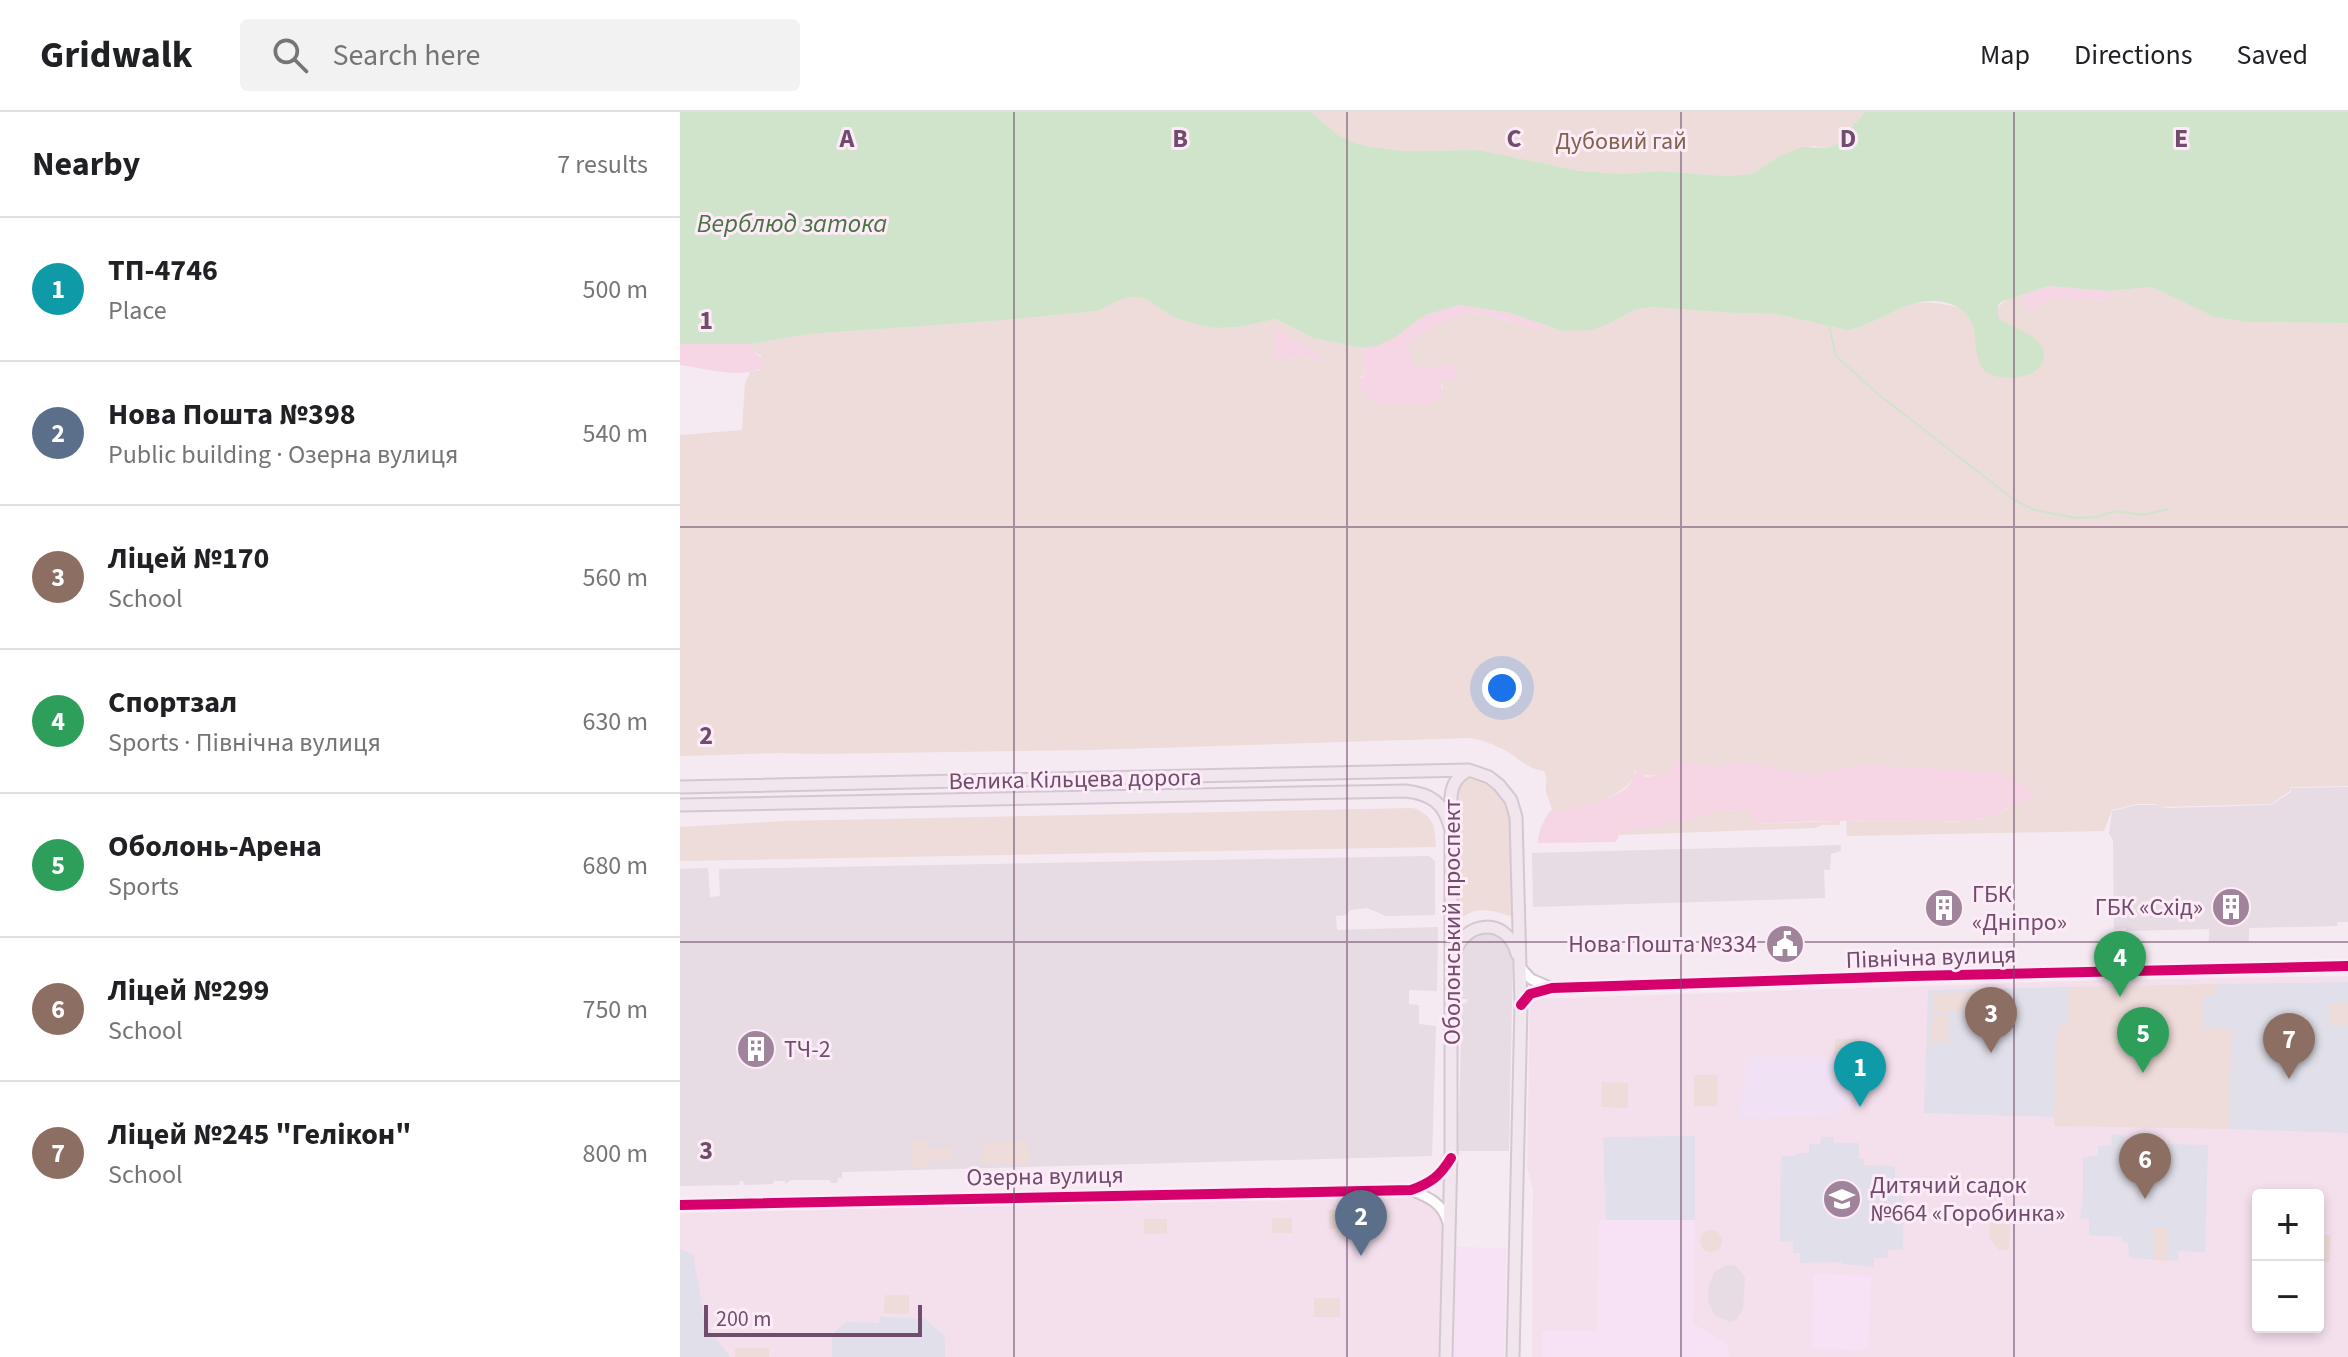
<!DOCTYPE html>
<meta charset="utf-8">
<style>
:root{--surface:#fff;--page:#f2f2f2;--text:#202124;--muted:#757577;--line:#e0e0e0;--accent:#111827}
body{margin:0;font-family:"Source Sans 3",sans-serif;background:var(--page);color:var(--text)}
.controls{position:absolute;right:24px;bottom:24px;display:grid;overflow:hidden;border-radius:8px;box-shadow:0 4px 12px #0003}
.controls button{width:72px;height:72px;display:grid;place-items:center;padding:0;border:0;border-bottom:2px solid var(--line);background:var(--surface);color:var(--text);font:40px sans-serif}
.scale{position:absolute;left:24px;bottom:20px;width:218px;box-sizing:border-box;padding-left:8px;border:4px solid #704d6c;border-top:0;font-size:22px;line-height:28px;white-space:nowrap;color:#704d6c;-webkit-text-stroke:6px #fdebf7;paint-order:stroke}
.you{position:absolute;left:822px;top:576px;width:28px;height:28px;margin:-20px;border:6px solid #fff;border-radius:50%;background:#1a73e8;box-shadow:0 0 0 12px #1a73e833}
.badge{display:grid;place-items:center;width:52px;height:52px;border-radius:50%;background:var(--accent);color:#fff;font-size:26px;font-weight:700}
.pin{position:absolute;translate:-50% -66px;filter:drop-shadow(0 2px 4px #0008)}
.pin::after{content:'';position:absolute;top:42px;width:28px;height:24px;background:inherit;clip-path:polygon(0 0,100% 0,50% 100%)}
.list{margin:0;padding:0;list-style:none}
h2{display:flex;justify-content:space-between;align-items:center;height:104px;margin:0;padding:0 32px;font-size:34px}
h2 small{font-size:26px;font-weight:400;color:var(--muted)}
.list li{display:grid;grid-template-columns:52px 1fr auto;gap:24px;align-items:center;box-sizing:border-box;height:144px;padding:0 32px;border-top:2px solid var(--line)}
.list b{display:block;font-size:30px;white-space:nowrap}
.list p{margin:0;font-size:26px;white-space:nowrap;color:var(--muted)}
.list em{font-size:26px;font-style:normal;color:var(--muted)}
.icon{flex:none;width:44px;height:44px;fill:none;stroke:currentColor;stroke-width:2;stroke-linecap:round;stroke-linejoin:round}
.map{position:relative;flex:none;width:1668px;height:1245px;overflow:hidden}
header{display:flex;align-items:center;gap:48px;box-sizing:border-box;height:112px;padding:0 40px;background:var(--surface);border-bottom:2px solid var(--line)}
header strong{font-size:38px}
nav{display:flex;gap:44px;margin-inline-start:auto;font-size:28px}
.search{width:560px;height:72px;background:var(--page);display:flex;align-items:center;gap:20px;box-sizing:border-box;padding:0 28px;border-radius:8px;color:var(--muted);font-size:30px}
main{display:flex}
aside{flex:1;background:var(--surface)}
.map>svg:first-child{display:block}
.residential{fill:#f4e0ed;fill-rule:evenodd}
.commercial{fill:#f7e1f4}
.industrial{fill:#e7dbe4}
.education{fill:#e1dfe9}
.medical{fill:#f0e1f4}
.green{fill:#eddcd9;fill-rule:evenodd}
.sand{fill:#f6d5e5}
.water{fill:#d0e4cc}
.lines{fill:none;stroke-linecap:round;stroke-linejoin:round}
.stream{stroke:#d0e4cc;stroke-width:2}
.minor-casing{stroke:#d2c6ce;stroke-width:13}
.major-casing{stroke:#d3c7d2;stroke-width:15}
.minor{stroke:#fefcfd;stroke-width:9}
.major{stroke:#f1e6ed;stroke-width:11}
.cycleway-casing{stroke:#fdebf7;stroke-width:15}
.cycleway{stroke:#d6006c;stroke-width:10}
.grid{fill:none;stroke:#704d6c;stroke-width:2;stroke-opacity:0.55}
.labels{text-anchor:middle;stroke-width:6;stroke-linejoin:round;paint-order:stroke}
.park-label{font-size:24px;fill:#80644d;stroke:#fdebf7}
.street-label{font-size:24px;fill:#704d6c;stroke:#fdebf7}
.poi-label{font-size:24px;fill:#704d6c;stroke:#fdebf7;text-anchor:start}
.water-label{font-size:26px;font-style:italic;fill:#477442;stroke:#fdebf7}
.grid-label{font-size:26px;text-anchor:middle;font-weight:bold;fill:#704d6c;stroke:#fdebf7;stroke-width:6;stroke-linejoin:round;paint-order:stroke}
</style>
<header>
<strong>Gridwalk</strong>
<div class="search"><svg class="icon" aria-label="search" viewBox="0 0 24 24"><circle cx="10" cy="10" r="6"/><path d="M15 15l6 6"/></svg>Search here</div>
<nav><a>Map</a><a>Directions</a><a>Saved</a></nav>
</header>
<main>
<aside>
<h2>Nearby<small>7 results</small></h2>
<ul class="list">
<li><span class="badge" style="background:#0f9aa8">1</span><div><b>ТП-4746</b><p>Place</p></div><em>500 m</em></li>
<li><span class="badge" style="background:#5c6f8a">2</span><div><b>Нова Пошта №398</b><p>Public building · Озерна вулиця</p></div><em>540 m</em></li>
<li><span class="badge" style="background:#8d6e63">3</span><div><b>Ліцей №170</b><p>School</p></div><em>560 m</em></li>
<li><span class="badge" style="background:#2e9e5b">4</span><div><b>Спортзал</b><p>Sports · Північна вулиця</p></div><em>630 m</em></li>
<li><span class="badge" style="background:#2e9e5b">5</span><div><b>Оболонь-Арена</b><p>Sports</p></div><em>680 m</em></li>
<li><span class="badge" style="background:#8d6e63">6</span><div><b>Ліцей №299</b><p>School</p></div><em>750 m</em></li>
<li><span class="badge" style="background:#8d6e63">7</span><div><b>Ліцей №245 &quot;Гелікон&quot;</b><p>School</p></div><em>800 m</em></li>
</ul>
</aside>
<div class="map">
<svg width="1668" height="1245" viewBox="0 0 1668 1245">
<rect width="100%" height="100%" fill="#f5eaf1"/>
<!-- residential -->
<path class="residential" d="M1668 864V1245H1049L1048 1233 1013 1212 1014 1108 917 1219 863 1220 862 1245H852L853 1077 847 1055 850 887 1396 869ZM1578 1083H1638V1215H1578Z
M729 1083 748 1090 757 1097 762 1104 764 1132 761 1245H0V1101Z"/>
<!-- commercial -->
<path class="commercial" d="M926 1108H1015L1013 1212 1048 1233 1049 1245H862V1219H917L918 1110Z
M775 1135 826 1136 824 1245H774Z
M1133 1162 1191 1164 1188 1238 1132 1236Z"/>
<!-- industrial -->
<path class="industrial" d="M1668 675V810H1658L1657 814 1569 816V830H1529V817L1446 819V816L1434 817 1433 728 1429 722 1432 699 1457 693H1476L1477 695 1490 696 1591 693 1611 680V676Z
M1161 733V739L1151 742 1150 758H1144L1145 786 853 795 852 741Z
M749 744 755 749V803L706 804 687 796 670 798 667 803 656 804 657 818 758 815 757 879 729 878V892L739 893V912L756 914 752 1044 162 1060V1066H158L157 1071H151L149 1068H111L105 1072V1069H94L93 1072 64 1073 63 1069H60L59 1073 0 1074V757L28 756 30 785 40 784 39 757Z
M802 818 820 821 833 839 829 1039H778L782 892 787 890V887H782L783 840 787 827Z
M1047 1153 1056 1154 1065 1165 1063 1197 1056 1208 1050 1210 1035 1204 1028 1189 1029 1175 1032 1166 1035 1159Z"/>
<!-- education -->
<path class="education" d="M1668 870V1021L1549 1017 1551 918 1524 915V883H1535V872Z
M1387 875V913L1377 916 1374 1005 1244 1001 1248 878Z
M1432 1022 1444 1023 1445 1031 1528 1033 1525 1140 1498 1139V1149L1449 1146 1448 1131 1442 1129V1125L1409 1123V1107L1400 1106 1403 1086V1045L1418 1044V1034L1431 1033Z
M1015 1024V1108H926L923 1025Z
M1141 1025H1154V1031H1179V1047H1184V1053L1215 1054V1074H1224L1223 1138H1208V1146H1194V1155L1162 1152 1161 1150 1120 1151V1141H1113V1130L1100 1129 1101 1044H1116L1117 1041H1129V1032H1140Z
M0 1137 13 1142 25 1212 50 1245H0Z
M200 1205 245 1207 265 1225V1245H152V1222L167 1210 199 1211Z"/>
<!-- medical -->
<path class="medical" d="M1067 945 1171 947V990L1152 1003 1059 1006 1063 975H1065Z"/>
<!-- green -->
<path class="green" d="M631 0H1185L1156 33 1147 36 1133 34 1102 43 1071 62 1047 64 979 59 941 62 900 59 799 38 726 39 691 35 675 31 658 23Z
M1472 175 1534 205 1567 210 1668 211V674L1611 675 1610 679 1591 692 1477 695 1476 692H1457L1432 698 1424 719 1167 724 1166 709 1272 710 1303 707 1325 698 1339 689 1351 687 1151 658C1145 660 1138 663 1132 663 1098 664 1069 640 1036 657 1030 655 1023 652 1017 652 992 653 980 672 955 659 952 684 893 702 872 697 869 686 863 679 867 667L864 659C849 657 840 648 828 640 816 633 803 628 789 626L410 638 137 642 99 641 0 644V323L62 318 65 272 70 260 80 258 81 244 74 240 70 232 130 222 315 209 418 199 444 186 454 185 465 187 495 206 537 216 558 215 594 207 633 226 682 236 685 260 680 266 763 277 761 270 763 267H775L765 253 740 258 731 249 728 233C738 221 775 201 790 201 803 202 816 206 828 209L830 201 882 219 929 212 954 198 970 195 1053 201 1096 202 1167 218C1188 215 1205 202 1225 195 1244 187 1261 191 1279 196 1291 199 1305 200 1317 202 1318 188 1333 186 1344 182L1347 195 1381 184 1420 189 1430 188 1432 182 1428 179ZM608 225 629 234 636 249 620 243 609 249 604 244Z
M786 665C812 664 825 688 832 709L837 806C823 802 809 796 795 799 787 801 783 806 775 807L778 766 776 675Z
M733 696C754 703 755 715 756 735L0 749V715L106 709Z
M1067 698 1070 700 1075 712 1160 709V713H1142L1136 716 940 723V719L1013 707 1034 699Z
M1535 872V883L1524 884V915L1551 917 1549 1017 1374 1014 1377 915 1378 913H1387V875Z
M1294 880 1295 899 1253 900 1252 881Z
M1650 891 1668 892V913H1650Z
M1252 902H1269L1268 931 1250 930Z
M1155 927H1180L1179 945 1154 944Z
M1014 963H1038L1037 994H1014Z
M922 970 948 971V996L921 995Z
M231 1029H248V1037L271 1036V1048L248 1049V1056H232Z
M348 1029 349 1051 302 1052 301 1031Z
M649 1098H664V1117H649Z
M592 1106H612V1121H592Z
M464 1107H487V1122H464Z
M1310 1111 1330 1112 1329 1138H1319L1309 1126Z
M1473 1115H1488L1487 1149 1473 1148Z
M1020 1129a11 11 0 1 1 22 0a11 11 0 1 1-22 0Z
M1638 1123H1651L1650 1150H1638Z
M205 1183H229V1202L204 1201Z
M634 1186H660V1205H634Z
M55 1236H89V1245H55Z"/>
<!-- sand -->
<path class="sand" d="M1368 174 1428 179 1432 182 1430 188C1400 192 1380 176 1353 198L1347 195 1344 182Z
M779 193 830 201 869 216C851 219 843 212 826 208 815 206 800 201 789 201 775 202 737 223 728 233L731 249 740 258 765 253 773 254 778 260 774 267H763L761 270 762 283C749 297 705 297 689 287 683 284 680 278 678 272L685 260 682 236C707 232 722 217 743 204 754 198 767 196 779 193Z
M598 220H603L608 225 629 234 642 246 640 250 620 243 608 249 604 244 594 243V222Z
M0 232H70L74 240 85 250 84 255C60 268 26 256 0 253Z
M998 648 1020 651 1036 657 1049 650 1081 652 1115 662 1135 663 1151 658 1189 653 1313 660 1336 667 1350 676 1353 682 1351 687C1332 690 1319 704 1300 707 1265 712 1228 709 1193 709 1154 708 1114 710 1075 712L1070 700 1067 698 1034 699 1013 707 941 719 936 730 858 731C858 720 864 706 872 697 888 701 931 688 945 677 952 671 953 664 958 656L966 665C980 664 989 660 998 648Z"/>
<!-- water -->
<path class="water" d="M0 0H631L658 23 675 31 691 35 726 39 799 38 900 59 941 62 979 59 1047 64 1071 62 1102 43 1122 35 1147 36 1156 33 1185 0H1668V211L1567 210 1534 205 1472 175 1428 179 1368 174 1321 190 1318 194V206C1334 217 1370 224 1363 249 1358 268 1313 271 1303 257 1289 237 1306 202 1267 191 1230 181 1201 213 1167 218L1096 202 1053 201 970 195 954 198 929 212 911 218 882 219 830 201 779 193 745 203 714 226 696 234 682 236 633 226 595 207 558 215 537 216 520 213 495 206 465 187 454 185 444 186 418 199 315 209 130 222 70 232H0Z"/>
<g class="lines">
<!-- stream -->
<path class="stream" d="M1149 214 1156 244 1198 282 1333 387 1354 398 1396 406 1417 405 1436 399 1463 403 1488 397"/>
<!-- minor casing -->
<g class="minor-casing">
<path id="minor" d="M840 855 851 867 872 876
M841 893 850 882 872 876 1233 864 1668 854
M731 1078C748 1085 763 1091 768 1111
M0 1093 731 1078C751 1071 760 1064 771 1046"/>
</g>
<!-- major casing -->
<g class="major-casing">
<path id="major" d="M0 675 789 658 809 665 819 673 831 688 836 705 841 893 833 1245
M0 693 726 679C751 682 764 691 770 715
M774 843C784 807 828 805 837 842
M766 1245 771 1041V685C772 672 777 664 789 658"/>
</g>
<!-- minor -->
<use href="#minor" class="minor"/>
<!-- major -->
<use href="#major" class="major"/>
<!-- cycleway casing -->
<g class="cycleway-casing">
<path id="cycleway" d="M841 893 850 882 872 876 1233 864 1668 854
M0 1093 731 1078C751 1071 760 1064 771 1046"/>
</g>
<!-- cycleway -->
<use href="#cycleway" class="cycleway"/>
</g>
<!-- grid -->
<path class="grid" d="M334 0V1245M667 0V1245M1001 0V1245M1334 0V1245M0 415H1668M0 830H1668"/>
<!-- icons -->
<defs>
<g id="building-disc" transform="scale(2)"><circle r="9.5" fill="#9f849b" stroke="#fdebf7"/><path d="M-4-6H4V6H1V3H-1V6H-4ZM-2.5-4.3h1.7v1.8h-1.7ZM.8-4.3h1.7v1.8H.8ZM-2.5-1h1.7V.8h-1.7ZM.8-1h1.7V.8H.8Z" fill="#fff"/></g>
<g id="civic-disc" transform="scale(2)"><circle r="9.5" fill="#9f849b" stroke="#fdebf7"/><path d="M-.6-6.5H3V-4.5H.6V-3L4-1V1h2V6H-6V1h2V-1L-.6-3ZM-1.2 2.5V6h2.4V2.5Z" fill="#fff"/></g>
<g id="school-disc" transform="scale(2)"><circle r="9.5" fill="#9f849b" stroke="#fdebf7"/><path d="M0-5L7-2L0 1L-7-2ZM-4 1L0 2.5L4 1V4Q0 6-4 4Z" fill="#fff"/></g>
</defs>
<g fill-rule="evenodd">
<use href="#building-disc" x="1551" y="795"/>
<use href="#building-disc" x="1264" y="796"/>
<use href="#civic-disc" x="1105" y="832"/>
<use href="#building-disc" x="76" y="937"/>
<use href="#school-disc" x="1162" y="1087"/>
</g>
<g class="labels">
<!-- park labels -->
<g class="park-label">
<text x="941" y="37">Дубовий гай</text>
</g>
<!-- street labels -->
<g class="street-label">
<text transform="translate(395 667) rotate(-1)" y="8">Велика Кільцева дорога</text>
<text transform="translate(772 810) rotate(-90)" y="8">Оболонський проспект</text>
<text transform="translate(1251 845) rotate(-2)" y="8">Північна вулиця</text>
<text transform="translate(365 1064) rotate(-1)" y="8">Озерна вулиця</text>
</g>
<!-- poi labels -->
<g class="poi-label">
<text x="1292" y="790">ГБК<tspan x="1292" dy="28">«Дніпро»</tspan></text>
<text x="1523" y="803" text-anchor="end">ГБК «Схід»</text>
<text x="1077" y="840" text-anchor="end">Нова Пошта №334</text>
<text x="104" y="945">ТЧ-2</text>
<text x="1190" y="1081">Дитячий садок<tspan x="1190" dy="28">№664 «Горобинка»</tspan></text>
</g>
<!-- water labels -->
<g class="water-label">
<text x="112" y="120">Верблюд затока</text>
</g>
</g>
<g class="grid-label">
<text x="167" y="35">A</text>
<text x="500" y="35">B</text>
<text x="834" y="35">C</text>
<text x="1168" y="35">D</text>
<text x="1501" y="35">E</text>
<text x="26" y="217">1</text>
<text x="26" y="632">2</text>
<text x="26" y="1047">3</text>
</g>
</svg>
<div class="controls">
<button>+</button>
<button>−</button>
</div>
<div class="scale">200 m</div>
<div class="you"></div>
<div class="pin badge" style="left:1180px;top:995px;background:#0f9aa8">1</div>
<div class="pin badge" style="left:681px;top:1144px;background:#5c6f8a">2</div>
<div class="pin badge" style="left:1311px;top:941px;background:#8d6e63">3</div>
<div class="pin badge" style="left:1440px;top:885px;background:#2e9e5b">4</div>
<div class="pin badge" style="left:1463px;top:961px;background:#2e9e5b">5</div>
<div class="pin badge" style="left:1465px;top:1087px;background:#8d6e63">6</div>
<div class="pin badge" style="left:1609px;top:967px;background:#8d6e63">7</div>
</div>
</main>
